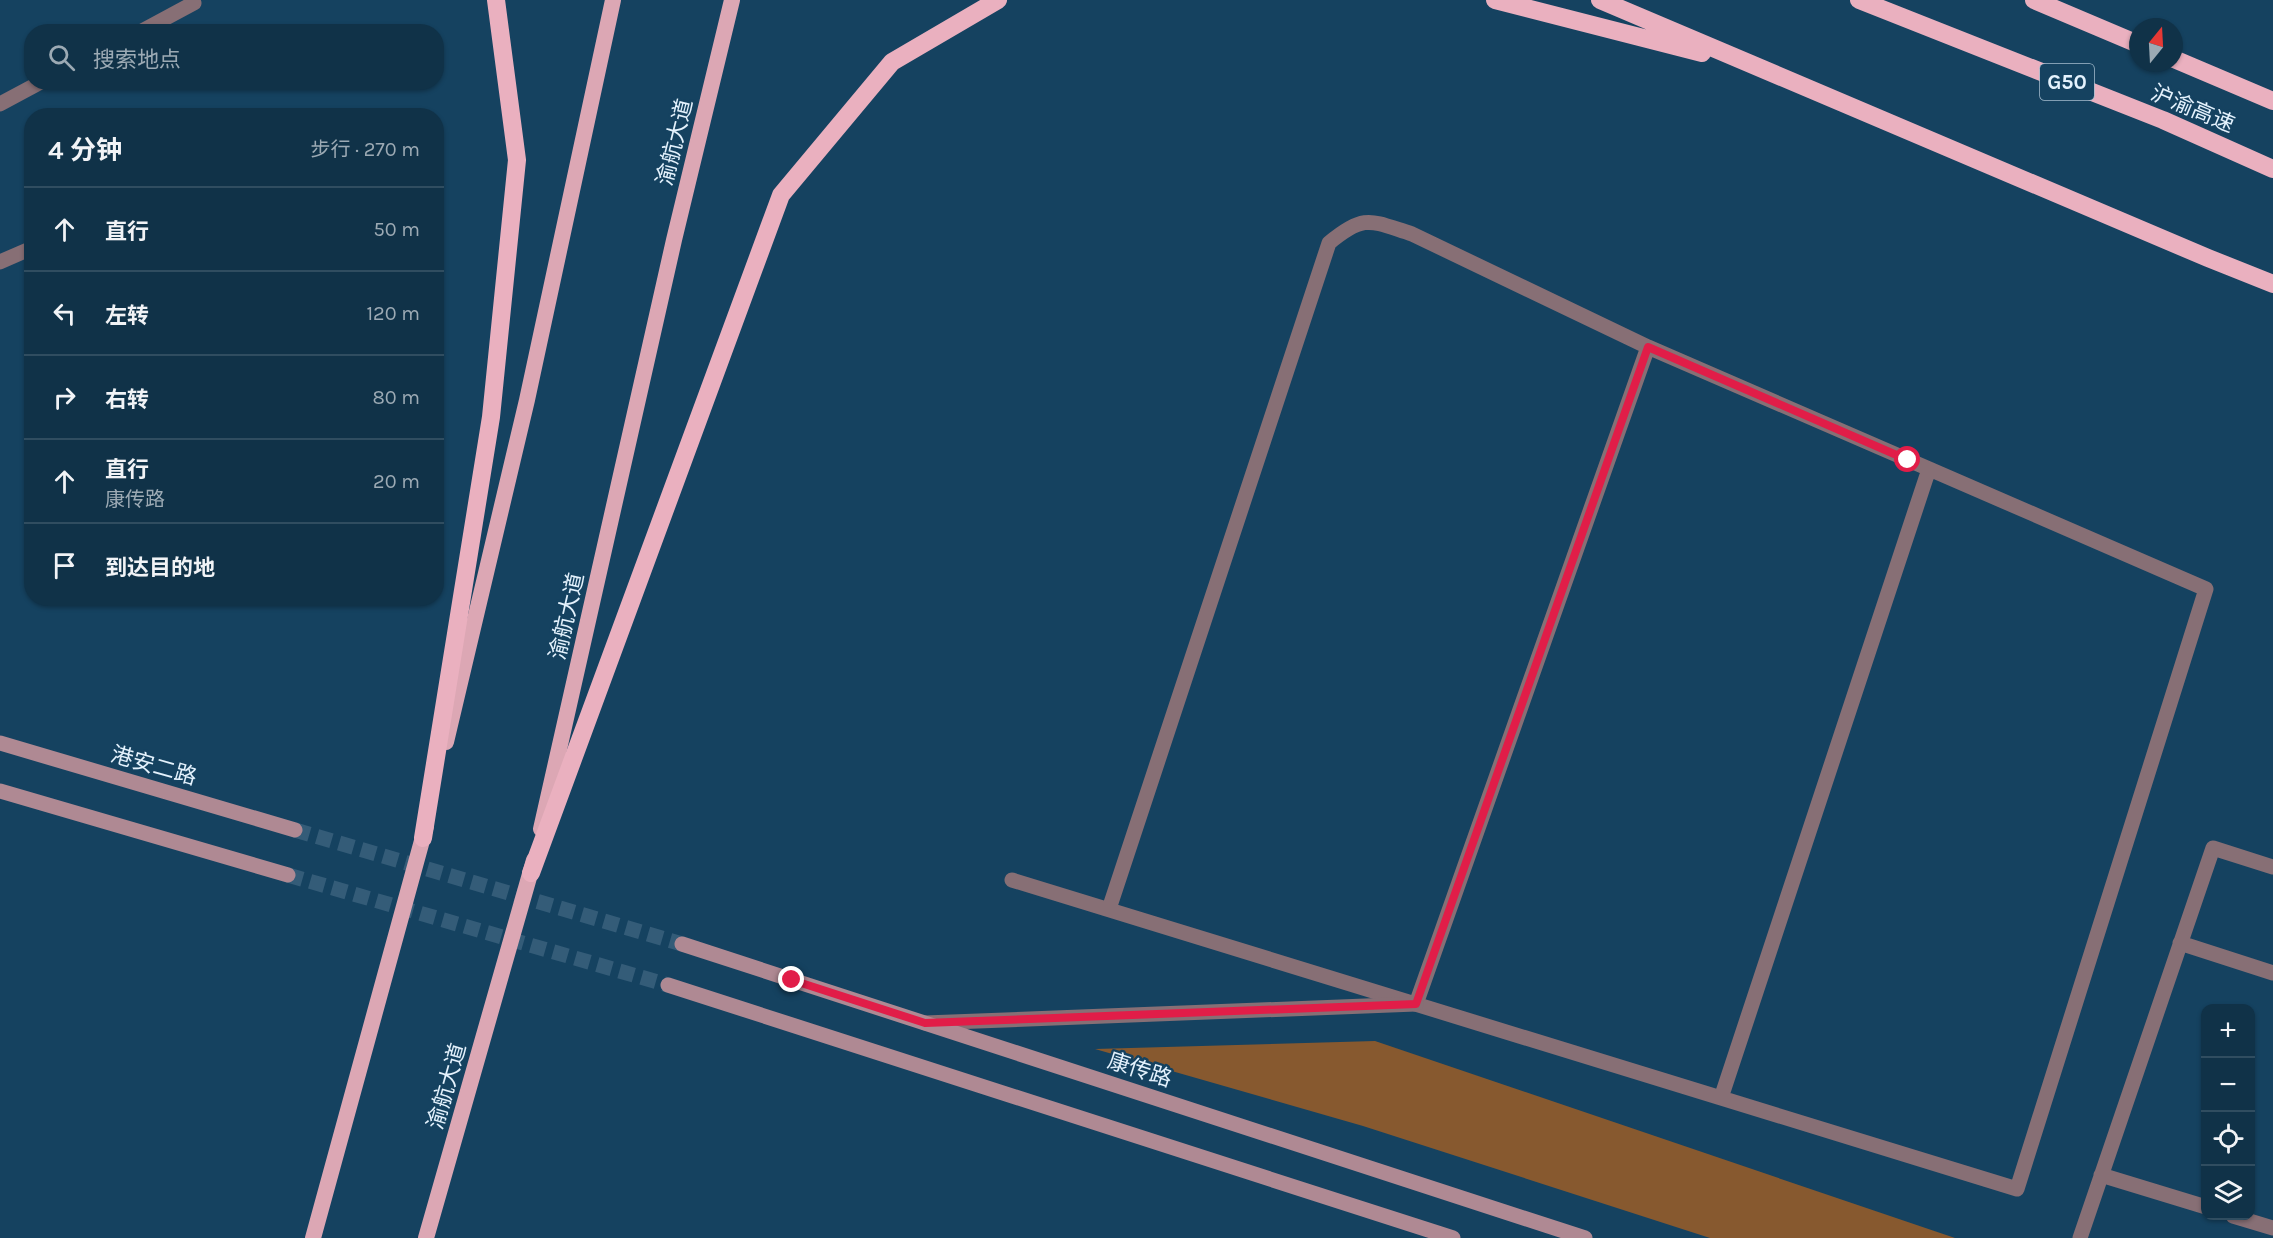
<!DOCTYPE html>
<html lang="zh">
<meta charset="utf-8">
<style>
:root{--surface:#103248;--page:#193a4f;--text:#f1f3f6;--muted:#9caab4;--line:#304d60}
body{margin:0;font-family:Karla,"Noto Sans SC",sans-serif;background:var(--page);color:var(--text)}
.controls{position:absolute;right:18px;bottom:18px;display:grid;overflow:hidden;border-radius:12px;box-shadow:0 2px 4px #0004}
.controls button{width:54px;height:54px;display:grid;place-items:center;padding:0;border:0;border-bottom:2px solid var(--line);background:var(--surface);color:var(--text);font:30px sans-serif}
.compass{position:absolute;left:2129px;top:18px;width:54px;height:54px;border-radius:50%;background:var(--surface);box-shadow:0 2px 4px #0004;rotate:18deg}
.stop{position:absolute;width:18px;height:18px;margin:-14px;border:4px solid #e11d48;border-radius:50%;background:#fff}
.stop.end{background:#e11d48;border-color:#fff;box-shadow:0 2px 6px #0008}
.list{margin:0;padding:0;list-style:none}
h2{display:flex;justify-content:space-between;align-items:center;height:78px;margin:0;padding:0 24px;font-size:26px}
h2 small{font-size:20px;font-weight:400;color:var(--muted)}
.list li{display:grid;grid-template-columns:39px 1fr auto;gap:18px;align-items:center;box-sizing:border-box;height:84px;padding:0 24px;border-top:2px solid var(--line)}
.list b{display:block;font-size:22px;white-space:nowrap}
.list p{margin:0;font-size:20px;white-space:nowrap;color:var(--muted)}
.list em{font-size:20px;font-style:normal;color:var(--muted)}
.icon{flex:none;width:33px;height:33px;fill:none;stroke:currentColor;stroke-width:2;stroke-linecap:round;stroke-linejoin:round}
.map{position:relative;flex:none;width:2273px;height:1238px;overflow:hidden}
.search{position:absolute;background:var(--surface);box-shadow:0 2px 4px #0004;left:24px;top:24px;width:420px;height:66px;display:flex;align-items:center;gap:15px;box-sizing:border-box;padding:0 21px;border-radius:24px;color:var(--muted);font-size:22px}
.panel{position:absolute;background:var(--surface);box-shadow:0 2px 4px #0004;left:24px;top:108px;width:420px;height:498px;border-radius:24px}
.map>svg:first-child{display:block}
.green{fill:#87592f}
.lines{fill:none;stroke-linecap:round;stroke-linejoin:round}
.secondary-tunnel{stroke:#345c78;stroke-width:15;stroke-dasharray:15 8;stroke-linecap:butt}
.service{stroke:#876f75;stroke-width:15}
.minor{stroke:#876f75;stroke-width:15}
.secondary{stroke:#af8993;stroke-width:15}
.trunk{stroke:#dca7b4;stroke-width:16}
.motorway{stroke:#eab0bf;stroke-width:18}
.route{stroke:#e11d48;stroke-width:8}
.labels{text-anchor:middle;stroke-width:5;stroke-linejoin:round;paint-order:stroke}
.shield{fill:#154260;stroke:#a6bdce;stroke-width:1.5}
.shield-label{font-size:21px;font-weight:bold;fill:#e4f2fd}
.street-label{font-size:22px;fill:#e4f2fd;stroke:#154260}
</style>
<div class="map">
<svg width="2273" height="1238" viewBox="0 0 2273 1238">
<rect width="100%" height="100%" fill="#154260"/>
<!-- green -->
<path class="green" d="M1375 1041 1955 1238H1710L1363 1126 1095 1049Z"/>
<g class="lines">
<!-- secondary-tunnel -->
<path class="secondary-tunnel" d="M295 830 682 944
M288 875 668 985"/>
<!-- service -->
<path class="service" d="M140 32 194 3 192 0
M0 104 41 82
M0 262 32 248
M1012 880 2017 1189 2206 589 1648 347 1412 234C1371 221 1365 213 1329 243L1109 909
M2180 943 2273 973
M1416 1004 1648 347
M1721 1098 1929 469
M2101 1175 2206 1207
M2233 1216 2273 1228
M2080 1238 2213 848 2273 867"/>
<!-- minor -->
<path class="minor" d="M925 1023 1416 1004"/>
<!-- secondary -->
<path class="secondary" d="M0 743 295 830
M0 791 288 875
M682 944 1585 1238
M668 985 1453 1238"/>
<!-- trunk -->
<path class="trunk" d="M446 742 527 400 613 0
M541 829 674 240 732 0
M313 1238 426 826
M426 1238 534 860"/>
<!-- motorway -->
<path class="motorway" d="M1495 0 1702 53
M1600 0 2208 258 2273 284
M1859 0 2163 120 2273 169
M2034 0 2138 44
M2174 59 2273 101
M423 838 491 417 517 160 496 0
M531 873 781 195 892 62 998 0"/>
</g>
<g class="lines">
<!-- route -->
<path class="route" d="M792 980 925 1023 1416 1004 1648 347 1908 460"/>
</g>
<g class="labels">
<!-- shield labels -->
<rect class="shield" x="2040" y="64" width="54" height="36" rx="4.5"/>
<g class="shield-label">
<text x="2067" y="89">G50</text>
</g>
<!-- street labels -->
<g class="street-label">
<text transform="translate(2193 108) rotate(23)" y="8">沪渝高速</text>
<text transform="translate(674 142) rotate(-76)" y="8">渝航大道</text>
<text transform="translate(566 616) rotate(-77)" y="8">渝航大道</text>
<text transform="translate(154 765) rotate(16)" y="8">港安二路</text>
<text transform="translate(1140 1069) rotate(18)" y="8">康传路</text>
<text transform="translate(446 1086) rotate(-74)" y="8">渝航大道</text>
</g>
</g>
</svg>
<div class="controls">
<button>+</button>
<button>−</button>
<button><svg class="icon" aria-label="locate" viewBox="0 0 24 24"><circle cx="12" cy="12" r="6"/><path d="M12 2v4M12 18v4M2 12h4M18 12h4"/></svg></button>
<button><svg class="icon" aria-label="layers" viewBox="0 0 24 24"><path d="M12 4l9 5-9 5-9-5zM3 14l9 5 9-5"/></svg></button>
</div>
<svg class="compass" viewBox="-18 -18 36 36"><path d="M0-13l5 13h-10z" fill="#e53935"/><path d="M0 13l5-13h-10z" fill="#9caab4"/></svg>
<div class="stop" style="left:1908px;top:460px"></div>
<div class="stop end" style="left:792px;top:980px"></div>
<div class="search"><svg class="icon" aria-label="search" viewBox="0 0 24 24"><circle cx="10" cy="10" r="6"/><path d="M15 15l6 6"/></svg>搜索地点</div>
<section class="panel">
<h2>4 分钟<small>步行 · 270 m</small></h2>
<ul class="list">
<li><svg class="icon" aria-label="ahead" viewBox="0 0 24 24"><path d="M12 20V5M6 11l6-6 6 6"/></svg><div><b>直行</b></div><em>50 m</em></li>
<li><svg class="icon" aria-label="left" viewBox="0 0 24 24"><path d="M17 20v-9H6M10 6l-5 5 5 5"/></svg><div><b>左转</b></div><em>120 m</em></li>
<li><svg class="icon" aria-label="right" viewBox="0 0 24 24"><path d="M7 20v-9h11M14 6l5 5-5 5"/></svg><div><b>右转</b></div><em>80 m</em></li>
<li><svg class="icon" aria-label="ahead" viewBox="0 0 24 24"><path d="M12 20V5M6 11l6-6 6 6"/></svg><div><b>直行</b><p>康传路</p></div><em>20 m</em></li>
<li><svg class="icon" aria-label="arrive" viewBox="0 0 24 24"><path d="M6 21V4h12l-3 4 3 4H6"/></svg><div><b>到达目的地</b></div></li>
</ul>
</section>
</div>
